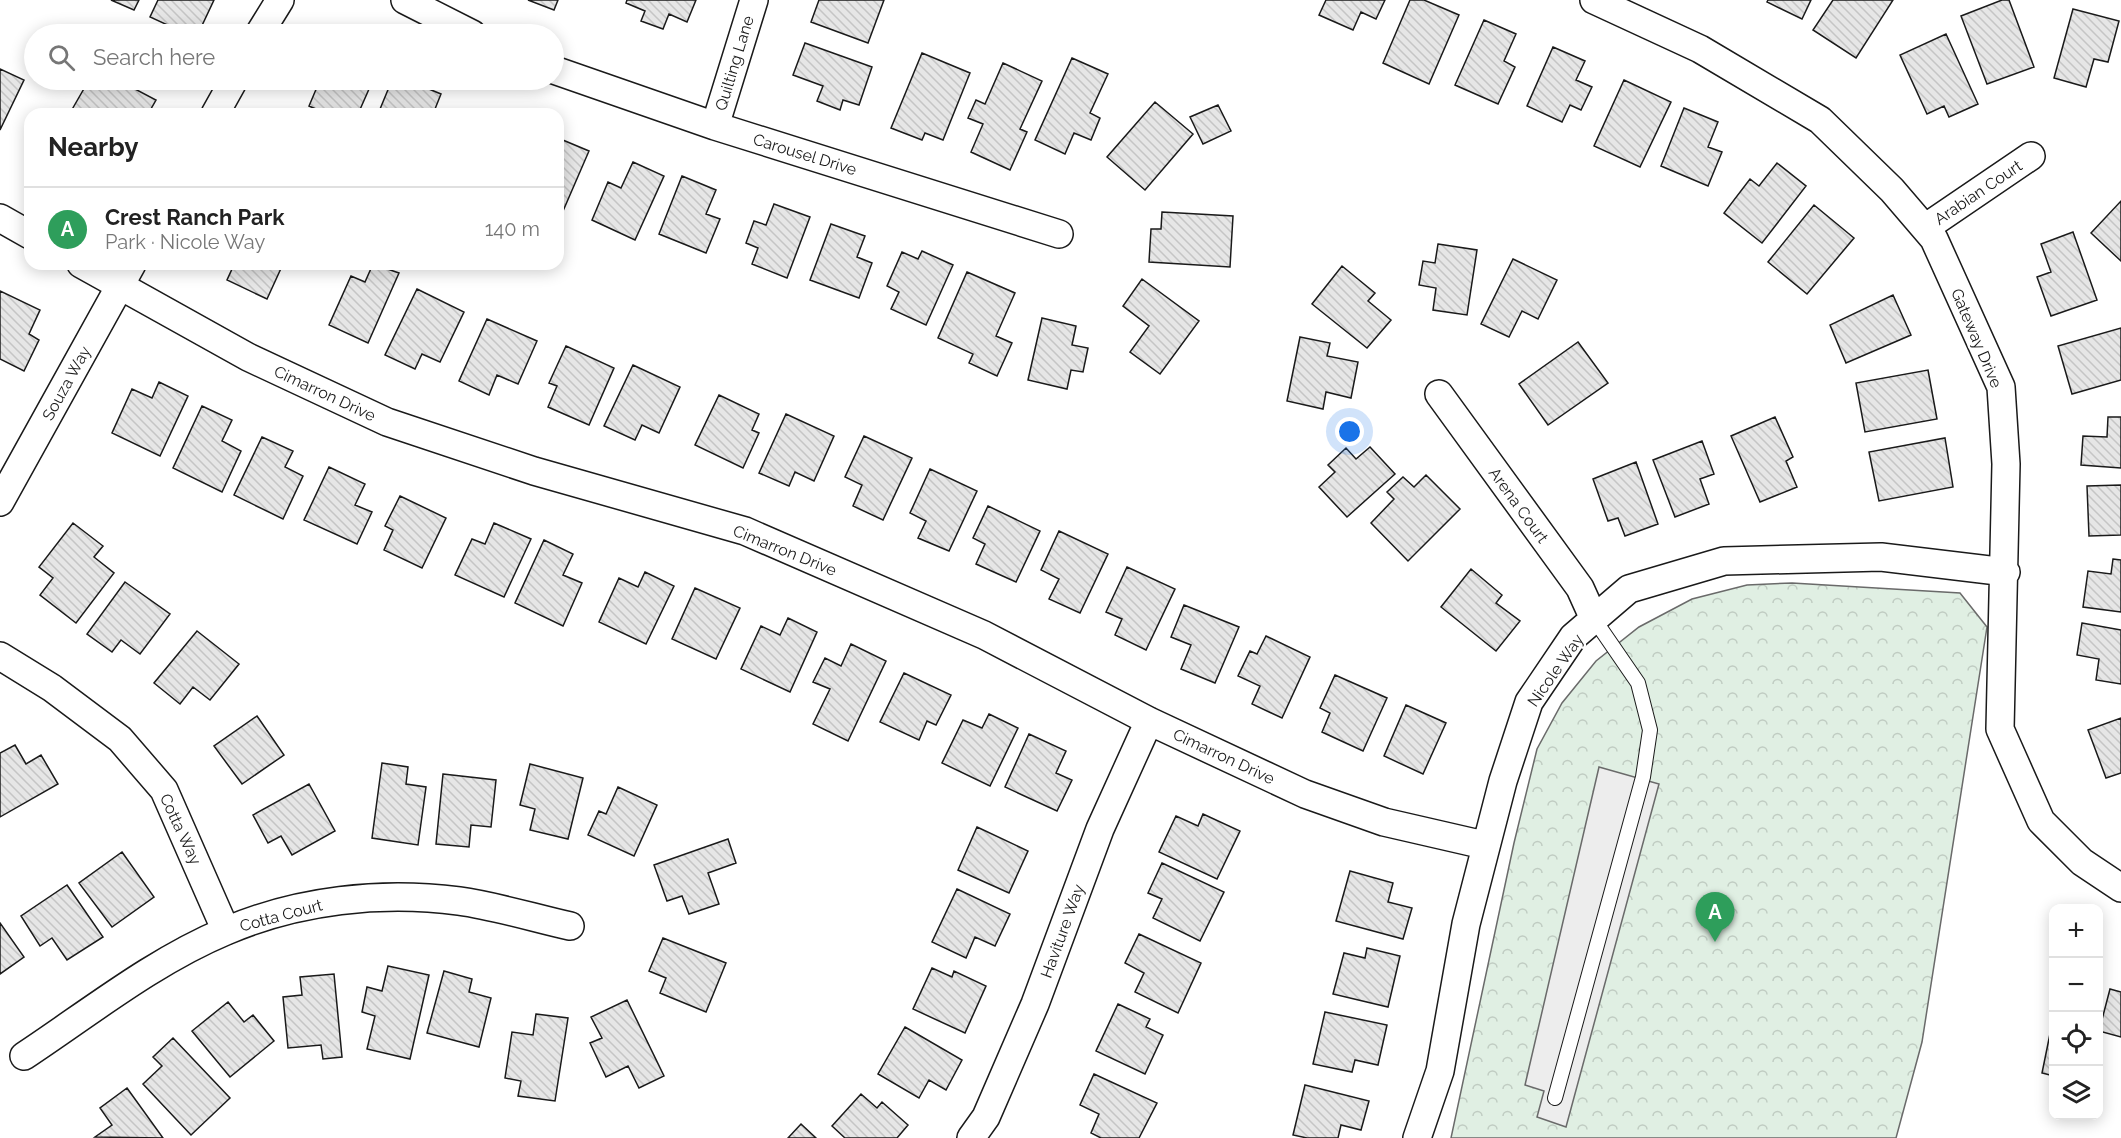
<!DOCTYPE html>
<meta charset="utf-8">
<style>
:root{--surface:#fff;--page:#f2f2f2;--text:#222;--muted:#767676;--line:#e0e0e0;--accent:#ea580c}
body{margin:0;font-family:Raleway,sans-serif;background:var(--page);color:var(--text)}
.controls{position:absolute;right:18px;bottom:18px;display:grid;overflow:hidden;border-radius:12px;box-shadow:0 3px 15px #0003}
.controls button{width:54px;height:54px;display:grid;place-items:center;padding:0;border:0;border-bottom:2px solid var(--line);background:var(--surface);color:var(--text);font:30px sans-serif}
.you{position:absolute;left:1350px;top:432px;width:21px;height:21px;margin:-15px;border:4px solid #fff;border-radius:50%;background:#1a73e8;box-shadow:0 0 0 9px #1a73e833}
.badge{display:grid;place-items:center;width:39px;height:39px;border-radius:50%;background:var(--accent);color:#fff;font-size:20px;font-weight:700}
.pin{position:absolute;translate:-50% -50px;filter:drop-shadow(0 2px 3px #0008)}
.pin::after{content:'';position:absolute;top:32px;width:21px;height:18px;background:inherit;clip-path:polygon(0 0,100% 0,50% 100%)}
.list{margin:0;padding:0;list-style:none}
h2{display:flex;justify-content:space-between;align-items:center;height:78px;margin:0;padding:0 24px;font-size:26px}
h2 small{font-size:20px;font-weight:400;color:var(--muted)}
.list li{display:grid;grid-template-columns:39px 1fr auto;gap:18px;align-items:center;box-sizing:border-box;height:84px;padding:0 24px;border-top:2px solid var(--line)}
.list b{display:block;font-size:22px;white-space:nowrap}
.list p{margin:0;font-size:20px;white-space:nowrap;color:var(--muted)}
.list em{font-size:20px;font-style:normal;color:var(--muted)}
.icon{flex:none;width:33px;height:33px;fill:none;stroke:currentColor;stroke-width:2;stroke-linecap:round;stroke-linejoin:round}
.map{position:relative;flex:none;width:2121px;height:1138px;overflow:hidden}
.search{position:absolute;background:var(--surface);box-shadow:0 3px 15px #0003;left:24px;top:24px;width:540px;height:66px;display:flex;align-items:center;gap:15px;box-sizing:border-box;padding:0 21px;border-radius:33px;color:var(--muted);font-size:22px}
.panel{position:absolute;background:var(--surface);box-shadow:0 3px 15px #0003;left:24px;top:108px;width:540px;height:162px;border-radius:18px}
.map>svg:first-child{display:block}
.park{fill:url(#park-crowns);stroke:#6a6a6a;stroke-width:1.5}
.parking{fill:#ededed;stroke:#6a6a6a;stroke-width:1.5}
.building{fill:url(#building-back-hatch);stroke:#1a1a1a;stroke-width:1.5}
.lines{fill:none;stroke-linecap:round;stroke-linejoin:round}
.service-casing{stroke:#1a1a1a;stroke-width:16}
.minor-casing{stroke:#1a1a1a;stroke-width:30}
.service{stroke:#fff;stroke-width:14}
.minor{stroke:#fff;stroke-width:27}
.labels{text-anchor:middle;stroke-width:4.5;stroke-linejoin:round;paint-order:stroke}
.street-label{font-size:16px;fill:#1a1a1a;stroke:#fff}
</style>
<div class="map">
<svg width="2121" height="1138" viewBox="0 0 2121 1138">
<defs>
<pattern id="park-crowns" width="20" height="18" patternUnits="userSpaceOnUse" patternTransform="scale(1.5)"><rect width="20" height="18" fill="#e0efe3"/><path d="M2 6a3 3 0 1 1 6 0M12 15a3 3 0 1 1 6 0" fill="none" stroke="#c0ccc2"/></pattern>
<pattern id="building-back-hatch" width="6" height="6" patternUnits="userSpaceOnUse" patternTransform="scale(1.5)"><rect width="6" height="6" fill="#e6e6e6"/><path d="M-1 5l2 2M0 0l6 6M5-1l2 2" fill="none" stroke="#c5c5c5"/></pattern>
</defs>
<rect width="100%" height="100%" fill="#fff"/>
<!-- park -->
<path class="park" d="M1792 583 1960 593 1987 627 1922 1042 1896 1138H1451L1514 843 1537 749 1562 703 1596 661 1639 627 1692 599 1747 585Z"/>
<!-- parking -->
<path class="parking" d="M1599 767 1659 784 1566 1127 1537 1117 1544 1091 1525 1085Z"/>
<!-- building -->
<path class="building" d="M111 0H139L134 10Z
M158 0H214L198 34H187L150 17Z
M528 0H558L554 10Z
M627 0H696L687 22 669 14 663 29 641 21 645 11 626 3Z
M819 0H884L868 43 811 22Z
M1326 0H1385L1376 19 1361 12 1353 30 1319 15Z
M1410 0H1424L1459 15 1429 84 1383 63Z
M1768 0H1811L1802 19 1767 2Z
M1833 0H1893L1856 58 1813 30Z
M2002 0H2009L2034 67 1987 84 1961 16Z
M2073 9 2119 21 2108 62 2094 59 2086 87 2054 78Z
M1484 20 1516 34 1504 61 1515 67 1498 104 1455 85Z
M1946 34 1978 104 1949 117 1944 106 1927 114 1900 55Z
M805 43 872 67 859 105 843 100 840 110 817 101 823 86 793 75Z
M1553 47 1585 61 1576 80 1592 87 1581 110 1570 105 1562 122 1527 106Z
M922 53 970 73 943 140 925 133 922 140 891 128Z
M1072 58 1108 74 1090 113 1100 118 1091 140 1074 133 1065 154 1035 140Z
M1003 63 1042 81 1020 129 1027 132 1010 170 971 152 983 124 968 118 976 100 985 104Z
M0 69 24 80 0 130Z
M89 80H118L156 100 148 114H73L70 113Z
M320 80H373L358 114H327L309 106Z
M392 80H407L441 94 433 114H378Z
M1624 80 1671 102 1640 167 1594 146Z
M1155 102 1193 134 1145 190 1107 157Z
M1218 105 1231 131 1203 144 1190 117Z
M1684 108 1718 122 1708 147 1722 152 1708 186 1661 166Z
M558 138 589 151 560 218 558 217Z
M633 162 664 176 635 240 592 220 608 182 621 188Z
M1777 163 1806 186 1762 243 1724 213 1750 179 1759 186Z
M682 176 716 190 706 214 720 219 706 253 659 234Z
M2121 201V261L2091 233Z
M774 204 810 217 787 278 752 264 758 248 746 243 754 221 766 225Z
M1814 205 1854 238 1807 294 1768 262Z
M1162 212 1233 216 1230 267 1149 262 1151 229H1161Z
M831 224 865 236 857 257 872 263 859 298 810 280Z
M2073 232 2097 300 2051 316 2037 277 2051 272 2041 244Z
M1438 244 1477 250 1467 315 1433 310 1436 288 1419 285 1423 261 1435 263Z
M922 251 953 265 926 325 891 309 899 292 887 286 902 252 918 259Z
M1513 259 1557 280 1538 319 1522 311 1509 337 1481 324Z
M221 264H283L267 299 227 280 232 269Z
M373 264 399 273 368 343 329 325 351 276 365 282Z
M1342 266 1375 293 1368 301 1391 320 1367 348 1312 304Z
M967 272 1015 293 996 336 1012 343 997 376 969 363 973 354 938 338Z
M1142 279 1199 321 1160 374 1130 352 1149 326 1123 306Z
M417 289 464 312 440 362 422 354 415 369 385 355Z
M0 291 40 310 29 334 39 340 24 371 0 359Z
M1893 295 1911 335 1846 363 1830 325Z
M1042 318 1076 326 1072 345 1088 348 1083 372 1071 370 1067 389 1028 380Z
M487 319 537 341 518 384 497 375 489 395 459 381Z
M2121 328V380L2072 394 2058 346Z
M1300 337 1330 343 1327 356 1358 362 1351 398 1326 392 1323 409 1287 401Z
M1578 342 1608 383 1548 425 1519 384Z
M566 346 614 368 589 425 548 407 557 386 549 383Z
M633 365 680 387 659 433 642 425 635 440 604 426Z
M1928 370 1937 419 1865 432 1856 383Z
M159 382 188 396 160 456 112 433 132 389 152 398Z
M719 395 759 414 752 430 759 433 743 468 695 445Z
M202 406 232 420 222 441 241 451 222 492 173 468Z
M786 414 834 436 814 481 795 472 789 486 759 473Z
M1775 417 1793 457 1786 461 1797 487 1760 502 1731 436Z
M2108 417H2121V468L2081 465 2083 436 2107 437Z
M864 436 912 458 883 520 853 506 862 485 845 477Z
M262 437 293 451 285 467 303 476 283 519 234 495Z
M1945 438 1953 487 1879 501 1869 452Z
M1702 441 1714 474 1700 479 1709 504 1675 517 1653 460Z
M1370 447 1395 474 1347 517 1319 487 1335 472 1328 465 1346 448 1356 459Z
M1636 462 1658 524 1625 536 1618 518 1608 521 1593 479Z
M329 467 365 484 355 505 372 512 357 544 304 520Z
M930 469 977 491 949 551 918 538 926 521 910 513Z
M1426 475 1460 509 1408 561 1371 523 1394 499 1387 492 1403 477 1414 487Z
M2121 485V535L2089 536 2087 486Z
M400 496 446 518 422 568 384 550 393 530 385 526Z
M988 506 1040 531 1016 582 976 564 985 544 973 538Z
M73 523 103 546 94 557 114 573 76 623 40 595 53 578 39 567Z
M494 523 531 539 504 597 455 575 472 539 485 544Z
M1059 531 1108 554 1080 613 1049 599 1059 579 1041 570Z
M544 540 573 554 563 575 582 583 563 626 515 603Z
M2113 559 2121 560V612L2083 607 2088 571 2111 574Z
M1127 567 1175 589 1146 650 1115 635 1122 619 1106 612Z
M1471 569 1502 595 1496 603 1520 621 1496 651 1441 607Z
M645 572 674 586 646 644 599 622 619 578 638 587Z
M125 582 170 614 140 654 121 640 112 652 87 634Z
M695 588 740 608 716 659 672 639Z
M1184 605 1239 627 1215 683 1181 669 1191 645 1171 637Z
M788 618 817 632 790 692 741 669 761 626 780 635Z
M2082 623 2121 630V684L2096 680 2099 659 2077 655Z
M197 631 239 664 210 700 193 687 180 704 154 683Z
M1266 636 1310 657 1282 718 1252 704 1260 686 1238 676 1250 651 1257 654Z
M851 644 886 661 848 741 813 724 830 689 813 682 825 658 841 666Z
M904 673 951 695 936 725 927 721 919 740 880 722Z
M1335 675 1387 698 1363 751 1322 732 1330 713 1320 708Z
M1406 705 1446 723 1423 774 1384 756Z
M989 714 1018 728 990 786 942 763 963 720 982 728Z
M257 716 284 755 242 784 214 746Z
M2121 718V773L2106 778 2088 730Z
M1029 734 1066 751 1056 773 1072 780 1057 811 1005 787Z
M15 745 26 764 41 755 58 784 0 817V753Z
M382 763 408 767 406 784 426 787 418 845 372 838Z
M530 764 583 778 568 839 530 830 535 809 520 805Z
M443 774 496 780 491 827 471 825 469 847 436 844Z
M309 784 335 831 292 855 281 836 268 843 253 815Z
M618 787 657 805 634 856 588 835 599 811 606 814Z
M1203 814 1240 831 1217 879 1159 852 1176 816 1198 826Z
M977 827 1028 851 1009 893 958 870Z
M728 839 736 863 708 873 719 904 689 914 682 896 667 901 654 865Z
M122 852 154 897 112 927 79 883Z
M1162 863 1224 892 1200 941 1153 918 1162 899 1148 893Z
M1350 871 1393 883 1388 902 1412 908 1403 939 1336 921Z
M67 885 103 937 67 960 52 938 40 946 21 916Z
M957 889 1010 914 995 946 975 937 966 958 932 942Z
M0 923 24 957 0 974Z
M1139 934 1201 963 1178 1013 1135 992 1144 973 1125 963Z
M663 938 726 963 706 1012 660 993 666 978 649 971Z
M1367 948 1400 956 1388 1007 1333 994 1344 953 1365 958Z
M388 966 429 975 410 1059 367 1049 375 1016 362 1012 367 987 382 991Z
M932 968 952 977 954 971 986 986 965 1033 913 1009Z
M444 971 472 979 469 992 491 998 479 1047 427 1033Z
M334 974 342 1057 323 1059 321 1045 288 1048 283 997 302 995 300 977Z
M2110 989 2121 992V1037L2099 1031Z
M627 1000 664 1076 639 1088 628 1066 606 1077 590 1043 602 1038 591 1017Z
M228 1002 244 1022 253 1015 274 1041 230 1077 192 1031Z
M1118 1004 1150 1019 1146 1027 1163 1035 1145 1074 1096 1051Z
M1325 1012 1387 1025 1378 1065 1355 1060 1352 1072 1313 1064Z
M536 1014 568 1018 555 1101 518 1096 521 1081 505 1078 512 1032 533 1035Z
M2053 1019H2054V1076L2042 1073Z
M905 1027 962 1060 946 1090 929 1080 919 1098 878 1074Z
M173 1038 230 1098 191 1135 143 1084 162 1066 153 1057Z
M1094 1074 1157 1103 1139 1138H1101L1091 1133 1099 1114 1080 1105Z
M1305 1085 1369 1101 1361 1130 1341 1125 1338 1138H1307L1293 1135Z
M127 1088 163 1138 95 1137 112 1125 100 1108Z
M861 1094 877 1108 882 1102 908 1125 897 1138H845L832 1126Z
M801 1124 816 1138H788Z"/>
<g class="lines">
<!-- service casing -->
<g class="service-casing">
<path id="service" d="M1555 1098 1643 777 1650 730 1638 683 1594 619"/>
</g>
<!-- minor casing -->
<g class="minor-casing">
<path id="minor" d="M405 0 472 34
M1594 0 1700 49 1820 120 1892 190 1934 239 2001 387 2006 464 2000 729 2041 821 2082 862 2121 888
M259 34 280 0
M554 70 715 126 1059 234
M215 114 234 80
M715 126 754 0
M0 218 30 235
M1925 228 2031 156
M81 264 248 357 387 422 534 471 745 531 984 635 1149 721 1305 794 1384 822 1484 845
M1439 394 1580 588 1594 619
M0 502 132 264
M0 656 52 688 120 739 164 790 226 931
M24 1056C89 1013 154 961 226 931 298 900 381 891 459 901 496 906 534 918 570 926
M971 1138 986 1117 1035 1004 1100 829 1149 721
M1417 1138 1440 1071 1466 924 1503 781 1529 702 1573 637 1629 589 1724 561 1881 557 2006 572"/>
</g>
<!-- service -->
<use href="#service" class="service"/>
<!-- minor -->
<use href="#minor" class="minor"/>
</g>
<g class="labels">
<!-- street labels -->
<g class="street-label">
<text transform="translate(734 63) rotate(-73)" y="6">Quilting Lane</text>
<text transform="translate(805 154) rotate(17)" y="6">Carousel Drive</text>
<text transform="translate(1978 192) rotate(-34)" y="6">Arabian Court</text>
<text transform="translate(1977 338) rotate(67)" y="6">Gateway Drive</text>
<text transform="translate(66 383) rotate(-61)" y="6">Souza Way</text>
<text transform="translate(325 393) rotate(25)" y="6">Cimarron Drive</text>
<text transform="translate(1519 505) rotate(54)" y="6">Arena Court</text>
<text transform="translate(785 550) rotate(22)" y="6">Cimarron Drive</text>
<text transform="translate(1555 670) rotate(-55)" y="6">Nicole Way</text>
<text transform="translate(1224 756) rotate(25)" y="6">Cimarron Drive</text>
<text transform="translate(181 829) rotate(65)" y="6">Cotta Way</text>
<text transform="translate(281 915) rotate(-15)" y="6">Cotta Court</text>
<text transform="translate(1062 931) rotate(-70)" y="6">Haviture Way</text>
</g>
</g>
</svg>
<div class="controls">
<button>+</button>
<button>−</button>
<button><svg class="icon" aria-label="locate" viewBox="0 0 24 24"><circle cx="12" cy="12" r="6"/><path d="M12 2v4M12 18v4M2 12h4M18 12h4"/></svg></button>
<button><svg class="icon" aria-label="layers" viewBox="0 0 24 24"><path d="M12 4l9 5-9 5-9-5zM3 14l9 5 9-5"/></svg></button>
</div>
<div class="you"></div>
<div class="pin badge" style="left:1715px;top:942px;background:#2e9e5b">A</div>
<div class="search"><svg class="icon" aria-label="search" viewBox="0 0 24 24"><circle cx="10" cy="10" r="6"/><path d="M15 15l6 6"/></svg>Search here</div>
<section class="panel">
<h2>Nearby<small></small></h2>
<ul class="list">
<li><span class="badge" style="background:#2e9e5b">A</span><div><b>Crest Ranch Park</b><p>Park · Nicole Way</p></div><em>140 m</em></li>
</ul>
</section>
</div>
